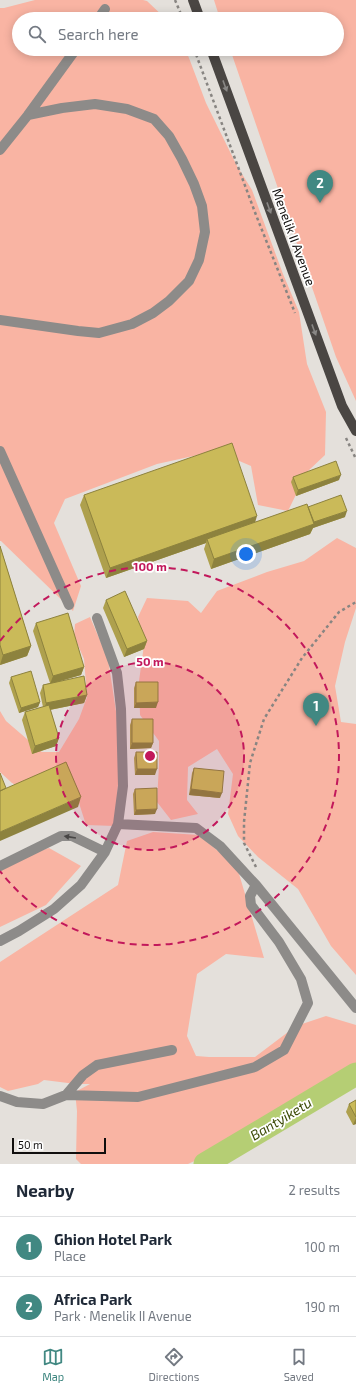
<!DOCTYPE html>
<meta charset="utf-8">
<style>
:root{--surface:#fff;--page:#f2f2f3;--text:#1f2937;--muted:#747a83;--line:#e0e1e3;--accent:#418882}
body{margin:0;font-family:"Exo 2",sans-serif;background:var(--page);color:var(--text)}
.scale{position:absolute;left:12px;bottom:10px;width:94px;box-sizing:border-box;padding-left:4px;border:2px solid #100e0d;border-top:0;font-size:11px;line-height:14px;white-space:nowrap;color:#100e0d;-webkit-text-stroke:3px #fff;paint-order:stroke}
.you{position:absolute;left:246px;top:554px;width:14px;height:14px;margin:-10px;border:3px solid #fff;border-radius:50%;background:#1a73e8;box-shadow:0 0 0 6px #1a73e833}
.badge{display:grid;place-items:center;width:26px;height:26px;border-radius:50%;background:var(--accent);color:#fff;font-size:13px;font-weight:700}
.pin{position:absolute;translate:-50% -33px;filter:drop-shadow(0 1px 2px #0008)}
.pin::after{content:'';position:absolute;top:21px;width:14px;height:12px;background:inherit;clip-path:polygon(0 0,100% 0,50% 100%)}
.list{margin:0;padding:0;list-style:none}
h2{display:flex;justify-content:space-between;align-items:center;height:52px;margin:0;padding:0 16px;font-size:17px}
h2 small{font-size:13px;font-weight:400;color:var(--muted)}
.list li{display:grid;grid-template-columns:26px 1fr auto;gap:12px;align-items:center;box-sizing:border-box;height:60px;padding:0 16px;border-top:1px solid var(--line)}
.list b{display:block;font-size:15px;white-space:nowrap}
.list p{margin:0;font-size:13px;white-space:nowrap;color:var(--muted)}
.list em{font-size:13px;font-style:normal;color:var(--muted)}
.icon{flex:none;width:22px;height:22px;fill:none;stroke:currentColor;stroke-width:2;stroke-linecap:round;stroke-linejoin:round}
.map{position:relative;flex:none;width:356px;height:1164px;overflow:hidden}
.search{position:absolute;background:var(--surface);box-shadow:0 2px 10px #0003;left:12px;right:12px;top:12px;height:44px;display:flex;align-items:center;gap:10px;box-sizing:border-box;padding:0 14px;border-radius:22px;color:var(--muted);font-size:15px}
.sheet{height:172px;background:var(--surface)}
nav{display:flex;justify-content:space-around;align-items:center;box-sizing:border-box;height:56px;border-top:1px solid var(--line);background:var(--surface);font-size:11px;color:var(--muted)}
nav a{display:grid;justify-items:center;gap:2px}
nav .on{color:var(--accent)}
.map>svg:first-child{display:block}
.green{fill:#f9b4a3}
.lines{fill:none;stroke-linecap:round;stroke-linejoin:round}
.river{stroke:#b5ce74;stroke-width:23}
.path{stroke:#888582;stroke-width:2.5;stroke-dasharray:3 3;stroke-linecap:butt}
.minor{stroke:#8d8b89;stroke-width:10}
.major{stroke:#4a4643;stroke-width:10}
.wall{fill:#aea04d}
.shaded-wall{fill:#8d823e}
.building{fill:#caba59;stroke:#8d823e}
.oneway{fill:#898785}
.oneway2{fill:#484645}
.ring{fill:none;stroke:#c2185b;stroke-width:2;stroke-dasharray:7 5}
.labels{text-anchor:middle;stroke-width:3.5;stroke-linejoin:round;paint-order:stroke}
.street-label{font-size:13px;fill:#100e0d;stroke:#fff}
.water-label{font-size:14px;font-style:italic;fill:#3d4c08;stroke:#fff}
.centre{fill:#c2185b;stroke:#fff;stroke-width:2}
.ring-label{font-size:12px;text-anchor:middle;font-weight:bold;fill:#c2185b;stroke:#fff;stroke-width:3.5;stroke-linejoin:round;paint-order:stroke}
</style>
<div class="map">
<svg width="356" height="1164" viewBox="0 0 356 1164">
<rect width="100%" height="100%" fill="#e4e0db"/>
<!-- green -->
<path class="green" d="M35 0H143L147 1 166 19H19V49H185L189 58 206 103 237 166 252 190 283 274 299 312 307 364 326 412 325 455 307 472 288 511 258 505 251 466 216 451 157 464 65 499 54 523 81 586 73 611 1 541H0V8H4Z
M214 0H356V401L336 357 230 49H337V19H220Z
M337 538 356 548V608L345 642 335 686 341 722 356 724V975L331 946 298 889 258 857 238 836 228 814 233 774 217 749 188 767 187 800 198 814 171 820 157 802 159 765V741L140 715 139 681 144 645 138 617 147 598 188 601 201 613 217 591 267 572 304 561Z
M90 617 108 659 121 744 115 826 86 825 72 781 37 796 12 783 0 772V711L6 721 42 752H59L79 719 87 697 84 659 74 636 75 624Z
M153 832 199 835 237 867 264 958 226 954 197 974 187 1036 196 1056 209 1057H255L296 1026 326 1016 356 1025V1068L331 1083 284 1120 188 1164H81L76 1159 77 1111 75 1092 90 1084H76L44 1080 38 1084 8 1091 0 1087V962L118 885 127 841Z
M49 848 81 866 46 905 0 927V864L19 857Z"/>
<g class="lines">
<!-- river -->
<path class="river" d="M205 1164 356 1074"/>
<!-- path -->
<path class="path" d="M175 0 183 19
M194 49 256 215 295 313
M346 438 356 459
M256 867 244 843V822L250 763 264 719 302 658 339 612 356 602"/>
<!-- minor -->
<path class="minor" d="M98 19 105 9
M0 150 28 115 76 49
M0 320 78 331 99 333 132 324 153 313 169 301 189 281 199 260 205 232 202 206 194 184 182 159 169 136 154 119 127 109 95 104 62 108 28 115
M0 451 69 605
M118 824 196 828 220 846 256 885 356 1008
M0 866 61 836H72L105 852
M0 941 19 931 54 909 81 885 105 852 118 824 123 786 121 709 117 673 97 618
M66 1095 138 1097 255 1067 284 1050 308 1003 301 979 279 942 251 905 250 896 256 885
M0 1096 17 1102 43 1104 66 1095 83 1075 97 1065 172 1050"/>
<!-- major -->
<path class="major" d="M193 0 200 19
M211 49 342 406 356 431"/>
</g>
<!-- wall -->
<path class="wall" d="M293 477 339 480 296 496 291 482Z
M84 495 255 522 308 507 345 517 313 528 310 534 211 569 204 549 206 543 106 578 80 505Z
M0 546 31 646 27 656 0 665Z
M106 600 147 641 144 649 124 657 103 608Z
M36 623 84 667 81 675 60 681 87 695 84 703 50 710 59 738 56 746 32 754 22 720 25 712 43 707 40 693 43 685 50 683 33 631Z
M11 677 40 702 38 707 19 713 9 683Z
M136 682 156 708H134V688Z
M132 719 153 743 151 748 130 749V725Z
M136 752 155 775H135L134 758Z
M194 768 220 798 189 795 192 773Z
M135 789 155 814 134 815 133 794Z
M356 1100V1124L353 1125 346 1112 349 1104Z"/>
<!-- shaded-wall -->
<path class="shaded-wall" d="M341 475 339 480 296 496 298 490Z
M347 511 345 517 313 528 310 534 211 569 214 559 313 524 314 522Z
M257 516 254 526 207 539 206 543 106 578 110 568Z
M147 641 144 649 124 657 127 649Z
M31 646 27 656 0 665 3 655Z
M84 667 81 675 50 684 53 676Z
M87 695 84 703 44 711 46 703Z
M40 702 38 707 19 713 21 708Z
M158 702 156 708H134L136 703Z
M59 738 56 746 32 754 35 746Z
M132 743H153L151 748 130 749Z
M137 769H157L155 775H135Z
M191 789 222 793 220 798 189 795Z
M81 797 78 807 0 841V832Z
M157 809 155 814 134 815 136 810Z
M356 1118V1124L353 1125Z"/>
<!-- building -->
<path class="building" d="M232 443 257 516 110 568 84 495Z
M336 461 341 475 298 490 293 477Z
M341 495 347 511 314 522 308 507Z
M307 504 314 524 214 559 207 539Z
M0 546 31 646 3 655 0 645Z
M125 591 147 641 127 649 106 600Z
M68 613 84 667 53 676 36 623Z
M31 671 40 702 21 708 11 677Z
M84 676 87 695 46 703 43 685Z
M136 682H158V702L136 703Z
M49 705 59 738 35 746 25 712Z
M132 719H153V743H132Z
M136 752H157V769H137Z
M66 762 81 797 0 832V791Z
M194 768 224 771 222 793 191 789Z
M0 773 6 788 0 791Z
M157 788V809L136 810 135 789Z
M356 1100V1117L349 1104Z"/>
<!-- one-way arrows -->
<defs><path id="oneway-solid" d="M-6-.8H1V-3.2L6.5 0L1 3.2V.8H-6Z"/></defs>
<g class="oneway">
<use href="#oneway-solid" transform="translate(225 86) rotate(70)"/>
<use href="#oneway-solid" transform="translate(269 208) rotate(70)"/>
<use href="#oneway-solid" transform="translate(314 330) rotate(70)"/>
</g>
<use class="oneway2" href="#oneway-solid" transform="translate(70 837) rotate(-171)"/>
<!-- distance rings -->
<circle cx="150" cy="756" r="94" fill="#c2185b" fill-opacity=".12"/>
<g class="ring">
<circle cx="150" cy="756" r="94"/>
<path d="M0 641A189 189 0 1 1 0 871"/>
</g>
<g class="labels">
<!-- street labels -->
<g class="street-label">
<text transform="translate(294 237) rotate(70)" y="5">Menelik II Avenue</text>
</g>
<!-- water labels -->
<g class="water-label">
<text transform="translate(281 1119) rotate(-31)" y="5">Bantyiketu</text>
</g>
</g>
<circle cx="150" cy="756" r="6" class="centre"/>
<g class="ring-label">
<text x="150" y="571">100 m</text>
<text x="150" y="666">50 m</text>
</g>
</svg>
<div class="scale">50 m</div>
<div class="you"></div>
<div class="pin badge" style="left:316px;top:726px">1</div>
<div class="pin badge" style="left:320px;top:203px">2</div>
<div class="search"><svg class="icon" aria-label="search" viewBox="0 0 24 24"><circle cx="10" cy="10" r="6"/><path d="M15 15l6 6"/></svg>Search here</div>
</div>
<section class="sheet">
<h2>Nearby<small>2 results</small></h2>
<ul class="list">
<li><span class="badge">1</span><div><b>Ghion Hotel Park</b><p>Place</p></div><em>100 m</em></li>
<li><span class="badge">2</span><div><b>Africa Park</b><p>Park · Menelik II Avenue</p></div><em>190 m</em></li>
</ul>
</section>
<nav>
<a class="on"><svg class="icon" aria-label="map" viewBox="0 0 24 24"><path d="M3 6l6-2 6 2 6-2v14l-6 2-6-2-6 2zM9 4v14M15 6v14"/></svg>Map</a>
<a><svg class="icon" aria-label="directions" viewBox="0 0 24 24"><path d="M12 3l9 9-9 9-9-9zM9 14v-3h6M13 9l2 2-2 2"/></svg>Directions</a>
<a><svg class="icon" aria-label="saved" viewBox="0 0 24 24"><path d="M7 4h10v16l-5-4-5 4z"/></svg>Saved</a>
</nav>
